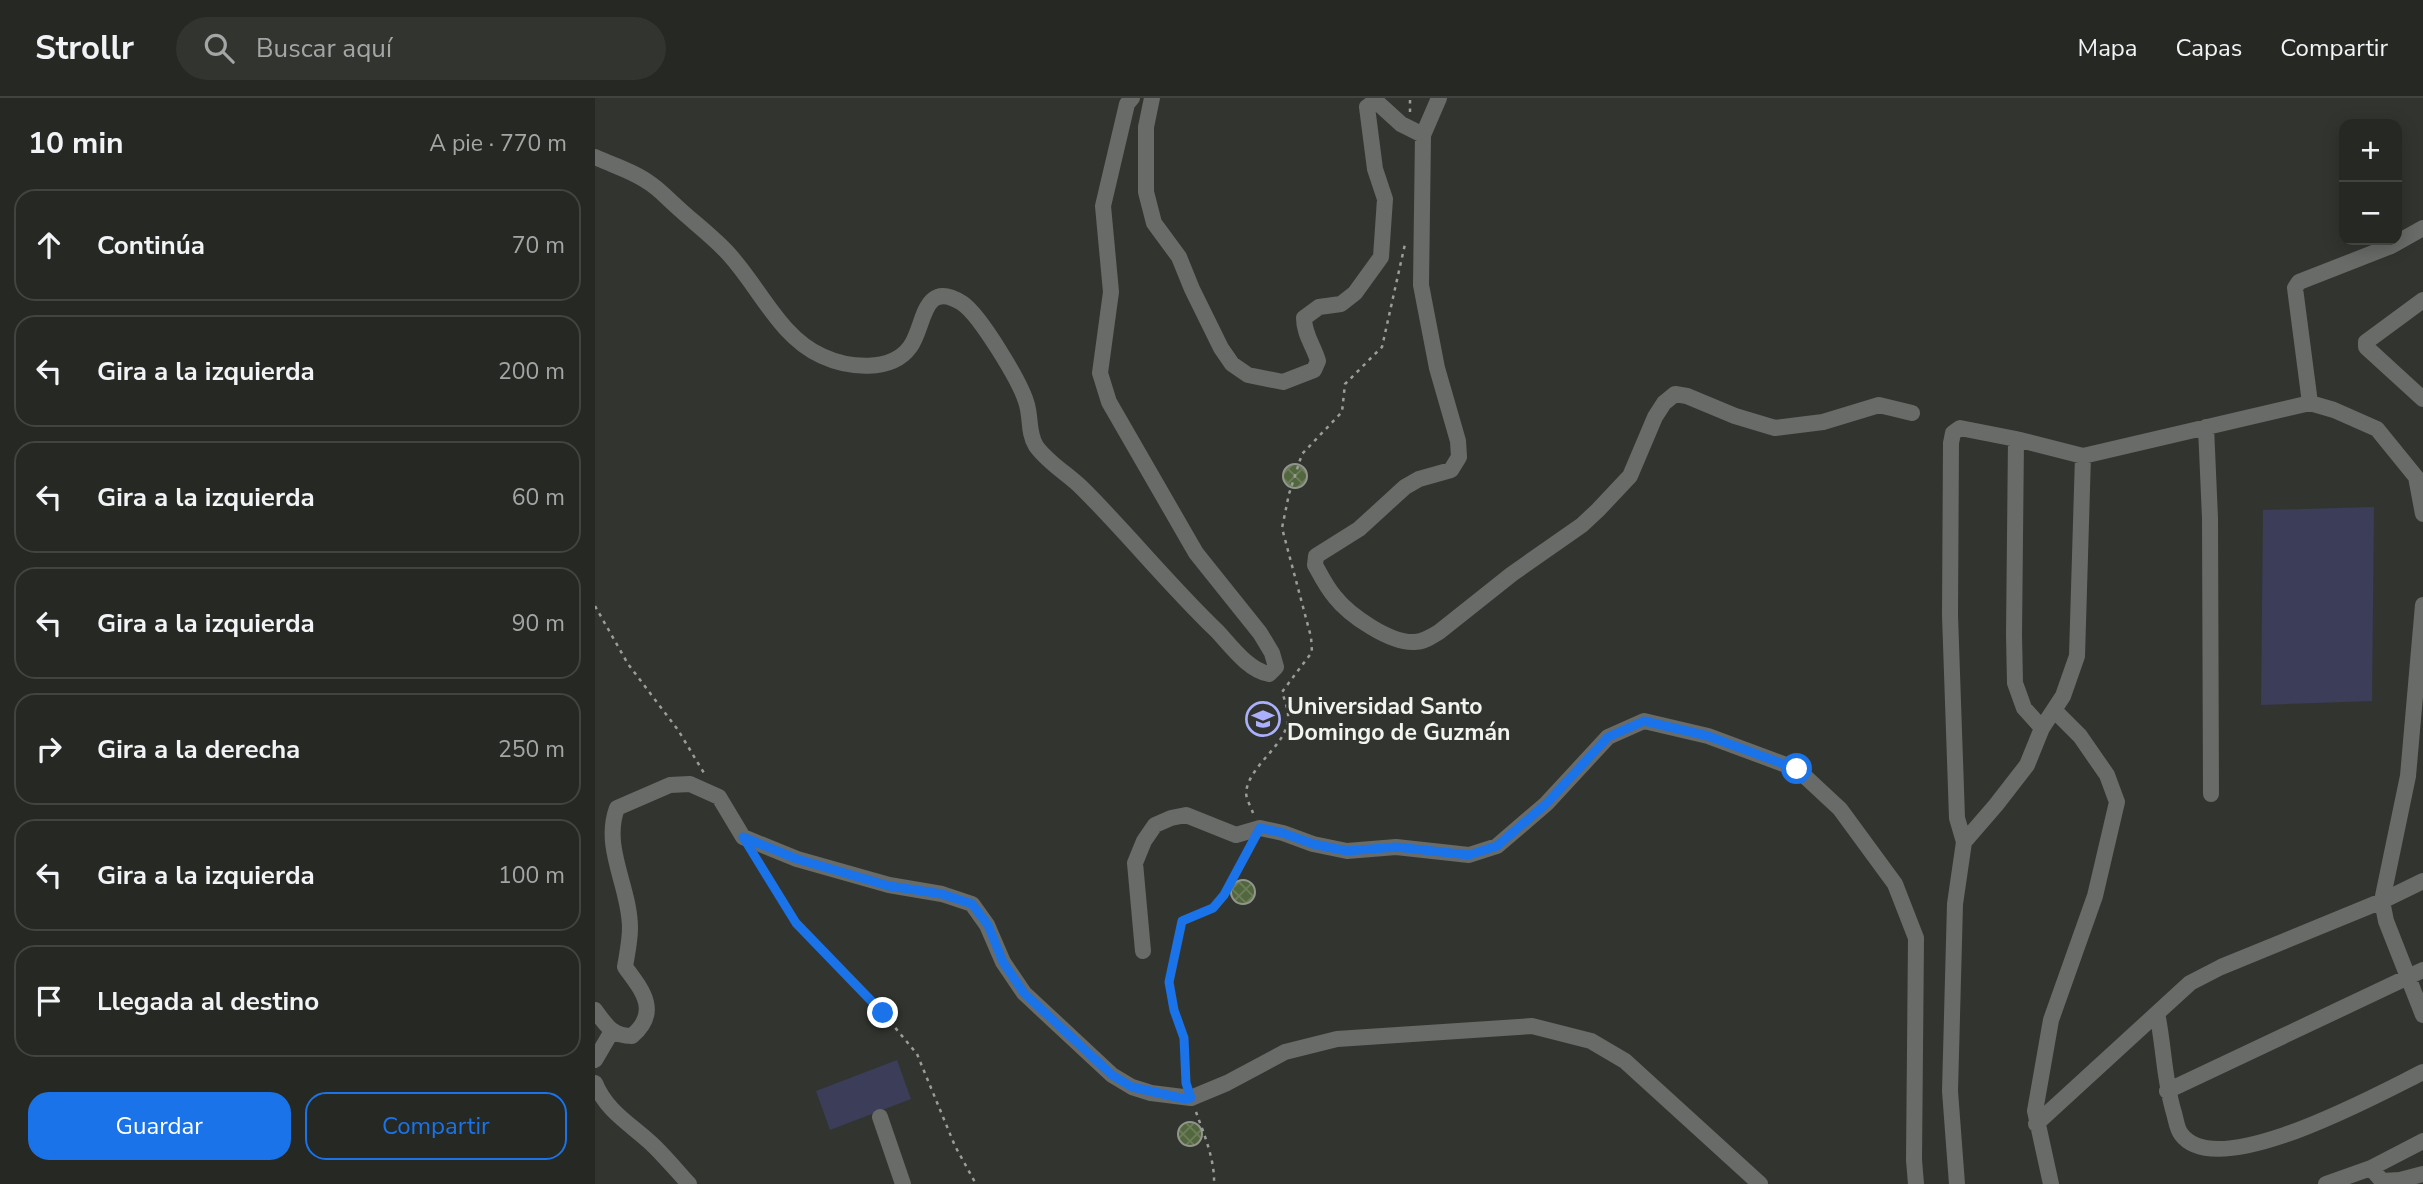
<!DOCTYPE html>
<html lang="es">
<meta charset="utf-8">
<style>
:root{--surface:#262823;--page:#323430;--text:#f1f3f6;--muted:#a4a6a6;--line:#424441;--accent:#1a73e8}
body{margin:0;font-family:"Nunito Sans",sans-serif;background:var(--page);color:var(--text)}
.controls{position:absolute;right:21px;top:21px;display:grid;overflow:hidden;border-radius:14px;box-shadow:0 4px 18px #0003}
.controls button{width:63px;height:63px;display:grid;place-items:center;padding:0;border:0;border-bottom:2px solid var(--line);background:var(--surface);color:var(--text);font:35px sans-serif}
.stop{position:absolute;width:21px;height:21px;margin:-16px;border:5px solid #1a73e8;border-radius:50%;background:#fff}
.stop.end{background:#1a73e8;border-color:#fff;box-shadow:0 2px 7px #0008}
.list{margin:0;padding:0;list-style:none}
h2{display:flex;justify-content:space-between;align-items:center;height:91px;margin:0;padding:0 28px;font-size:30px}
h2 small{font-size:23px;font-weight:400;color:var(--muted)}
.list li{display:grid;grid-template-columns:46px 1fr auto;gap:21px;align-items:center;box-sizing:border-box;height:112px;margin:0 14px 14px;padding:0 14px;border:2px solid var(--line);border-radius:21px}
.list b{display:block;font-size:26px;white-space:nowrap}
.list em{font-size:23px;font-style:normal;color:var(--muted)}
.actions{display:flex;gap:14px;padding:21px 28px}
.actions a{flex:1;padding:16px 0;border:2px solid var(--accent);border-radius:21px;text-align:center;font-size:24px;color:var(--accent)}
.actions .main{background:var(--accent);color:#fff}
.icon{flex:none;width:38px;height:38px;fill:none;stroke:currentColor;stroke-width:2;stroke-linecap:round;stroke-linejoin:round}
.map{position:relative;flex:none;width:1828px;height:1086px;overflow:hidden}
header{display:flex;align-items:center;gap:42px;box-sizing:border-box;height:98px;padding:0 35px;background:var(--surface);border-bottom:2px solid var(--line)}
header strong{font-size:33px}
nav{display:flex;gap:38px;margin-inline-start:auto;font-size:24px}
.search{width:490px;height:63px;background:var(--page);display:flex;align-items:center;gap:18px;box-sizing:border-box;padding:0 24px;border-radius:38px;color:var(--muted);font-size:26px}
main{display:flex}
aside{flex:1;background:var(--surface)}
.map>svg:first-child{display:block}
.garden{fill:#3b3d59}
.building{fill:url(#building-cross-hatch);stroke:#92958e;stroke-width:2}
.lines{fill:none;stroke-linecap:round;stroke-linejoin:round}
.path{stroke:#9a9d98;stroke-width:2.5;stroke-dasharray:3.5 5;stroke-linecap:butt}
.minor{stroke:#696b68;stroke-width:16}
.route{stroke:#1a73e8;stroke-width:9}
.labels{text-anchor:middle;stroke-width:5;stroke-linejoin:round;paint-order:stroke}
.poi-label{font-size:23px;font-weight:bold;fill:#f2f4f0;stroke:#32352f;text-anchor:start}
</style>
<header>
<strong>Strollr</strong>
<div class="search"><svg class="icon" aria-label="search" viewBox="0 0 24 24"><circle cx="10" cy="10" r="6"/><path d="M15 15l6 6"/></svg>Buscar aquí</div>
<nav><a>Mapa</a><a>Capas</a><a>Compartir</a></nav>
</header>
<main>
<aside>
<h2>10 min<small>A pie · 770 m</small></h2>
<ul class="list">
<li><svg class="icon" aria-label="ahead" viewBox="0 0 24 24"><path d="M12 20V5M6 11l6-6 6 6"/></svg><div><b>Continúa</b></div><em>70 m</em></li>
<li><svg class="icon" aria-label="left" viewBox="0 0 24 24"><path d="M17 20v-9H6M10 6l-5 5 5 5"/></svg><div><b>Gira a la izquierda</b></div><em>200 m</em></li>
<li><svg class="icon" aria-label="left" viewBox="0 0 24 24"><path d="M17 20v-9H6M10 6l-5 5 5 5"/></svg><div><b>Gira a la izquierda</b></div><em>60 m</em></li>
<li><svg class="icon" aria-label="left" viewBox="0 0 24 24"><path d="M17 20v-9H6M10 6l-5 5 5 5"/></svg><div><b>Gira a la izquierda</b></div><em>90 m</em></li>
<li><svg class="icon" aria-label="right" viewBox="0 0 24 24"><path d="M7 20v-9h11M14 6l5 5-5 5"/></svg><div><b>Gira a la derecha</b></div><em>250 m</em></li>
<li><svg class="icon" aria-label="left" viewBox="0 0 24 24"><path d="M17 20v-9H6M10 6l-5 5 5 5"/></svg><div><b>Gira a la izquierda</b></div><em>100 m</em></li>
<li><svg class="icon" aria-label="arrive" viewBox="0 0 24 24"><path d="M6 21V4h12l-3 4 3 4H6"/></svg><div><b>Llegada al destino</b></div></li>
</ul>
<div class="actions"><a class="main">Guardar</a><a>Compartir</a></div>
</aside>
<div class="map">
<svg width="1828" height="1086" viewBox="0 0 1828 1086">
<defs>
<pattern id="building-cross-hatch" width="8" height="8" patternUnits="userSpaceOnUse" patternTransform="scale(1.75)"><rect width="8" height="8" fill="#53673e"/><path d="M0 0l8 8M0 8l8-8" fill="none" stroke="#6c7d5a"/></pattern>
</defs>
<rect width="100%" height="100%" fill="#32352f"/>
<!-- garden -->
<path class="garden" d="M1779 409 1777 603 1666 607 1668 412Z
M302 962 316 1001 235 1032 221 993Z"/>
<!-- building -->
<path class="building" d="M688 378a12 12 0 1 1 24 0a12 12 0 1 1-24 0Z
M636 794a12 12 0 1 1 24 0a12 12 0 1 1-24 0Z
M583 1036a12 12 0 1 1 24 0a12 12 0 1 1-24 0Z"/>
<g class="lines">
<!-- path -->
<path class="path" d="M815 14V0
M0 508 33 566 83 632 109 675
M658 715C656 709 651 701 651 694 655 666 690 649 693 622 694 613 690 603 687 594L717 554 716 539 687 430 694 396 707 356 747 314 750 286 787 249 810 146
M161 760 201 826 288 915 322 956 360 1048 381 1086
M591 984 589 940 579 912 574 884 587 823 618 810 629 797 655 750
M601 1014C609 1036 620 1062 619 1086"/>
<!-- minor -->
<path class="minor" d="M557 0 551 29V94L559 125 584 159 597 191 626 250 637 266 653 277 688 284 719 272 723 263C719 248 709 237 709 220L724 209 746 206 760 195 786 159 790 101 780 71 772 9 779 4 783 5 806 26 828 37
M844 0 828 37 826 187 842 270 863 343 864 359 856 372 824 381 810 389 764 431 721 458 720 467C726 478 732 490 740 499 755 518 795 545 819 544 828 544 836 539 844 534L917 476 987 427 1003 412 1035 378 1060 319 1069 305 1080 296 1092 298 1140 318 1180 330 1228 324 1284 307 1317 315
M0 59C17 67 38 73 53 84 63 90 72 100 81 108 96 122 113 135 128 150 162 183 182 238 227 258 253 270 296 275 315 249 330 229 327 180 367 205 385 217 427 286 432 307 436 321 433 335 441 348 453 365 473 376 488 391 534 437 575 488 622 533 636 548 653 572 674 576L681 569 677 555 665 535 601 455 514 304 505 275 516 194 508 108 532 6 537 0
M1828 202 1771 244V249L1828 301
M1715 305 1700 190 1704 184 1796 148 1828 130
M1611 329 1615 420 1616 696
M1421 341 1419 537 1420 585 1429 610 1447 630
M1828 507 1813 678 1787 803 1791 823 1828 917
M1369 744 1362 720 1355 517 1356 345 1358 335 1365 330 1421 341 1488 358 1715 305 1739 312 1782 331 1821 379 1828 416
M548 853 540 765 549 743 560 727 576 720 591 717 641 737 665 730 688 735 718 746 752 753 801 749 874 757 902 748 951 706 1013 639 1049 623 1113 638 1202 671 1245 711 1300 786 1321 840 1319 1062 1321 1086
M0 912C11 927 17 938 37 938 65 914 48 893 30 869 32 856 35 843 35 830 35 789 7 750 22 710L75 687 95 686 124 699 148 739 202 761 294 787 347 796 377 806 392 827 408 864 429 895 517 977 537 989 556 995 596 1000 632 985 690 954 742 941 937 928 996 943 1030 963 1165 1086
M1562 915C1569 948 1569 983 1579 1015 1581 1022 1582 1031 1586 1036 1622 1086 1785 995 1828 974
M0 962 17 933
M0 985C12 1015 39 1028 60 1049 72 1061 83 1074 94 1086
M1572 993 1828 872
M285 1019 308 1086
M1441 1026 1595 885 1626 869 1787 803 1828 783
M1776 1070 1787 1083 1805 1082 1828 1076
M1362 1086 1355 993 1360 806 1369 744 1401 707 1432 667 1447 630 1468 598 1482 558 1488 358
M1456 1086 1440 1013 1456 922 1500 798 1522 704 1512 677 1485 638 1459 612
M1731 1086 1776 1070 1828 1043"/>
</g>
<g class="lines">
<!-- route -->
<path class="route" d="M288 915 201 825 148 739 202 761 294 788 347 796 377 806 393 827 408 864 429 895 517 977 537 989 590 1001 596 1000 591 985 589 940 579 912 574 884 587 823 618 810 629 797 665 730 688 735 718 746 752 753 801 749 874 757 902 748 951 706 1013 639 1049 623 1113 638 1202 671"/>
</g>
<!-- icons -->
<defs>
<g id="university-ring" transform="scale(1.75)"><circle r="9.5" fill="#32352f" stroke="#aab0fb" stroke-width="1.5"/><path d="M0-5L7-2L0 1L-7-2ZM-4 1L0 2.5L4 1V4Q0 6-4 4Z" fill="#aab0fb"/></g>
</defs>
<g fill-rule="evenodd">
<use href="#university-ring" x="668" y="621"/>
</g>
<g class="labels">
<!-- poi labels -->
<g class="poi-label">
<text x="692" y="616">Universidad Santo<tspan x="692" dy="26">Domingo de Guzmán</tspan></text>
</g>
</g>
</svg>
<div class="controls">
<button>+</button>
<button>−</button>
</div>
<div class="stop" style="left:1202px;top:671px"></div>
<div class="stop end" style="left:288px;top:915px"></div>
</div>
</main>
